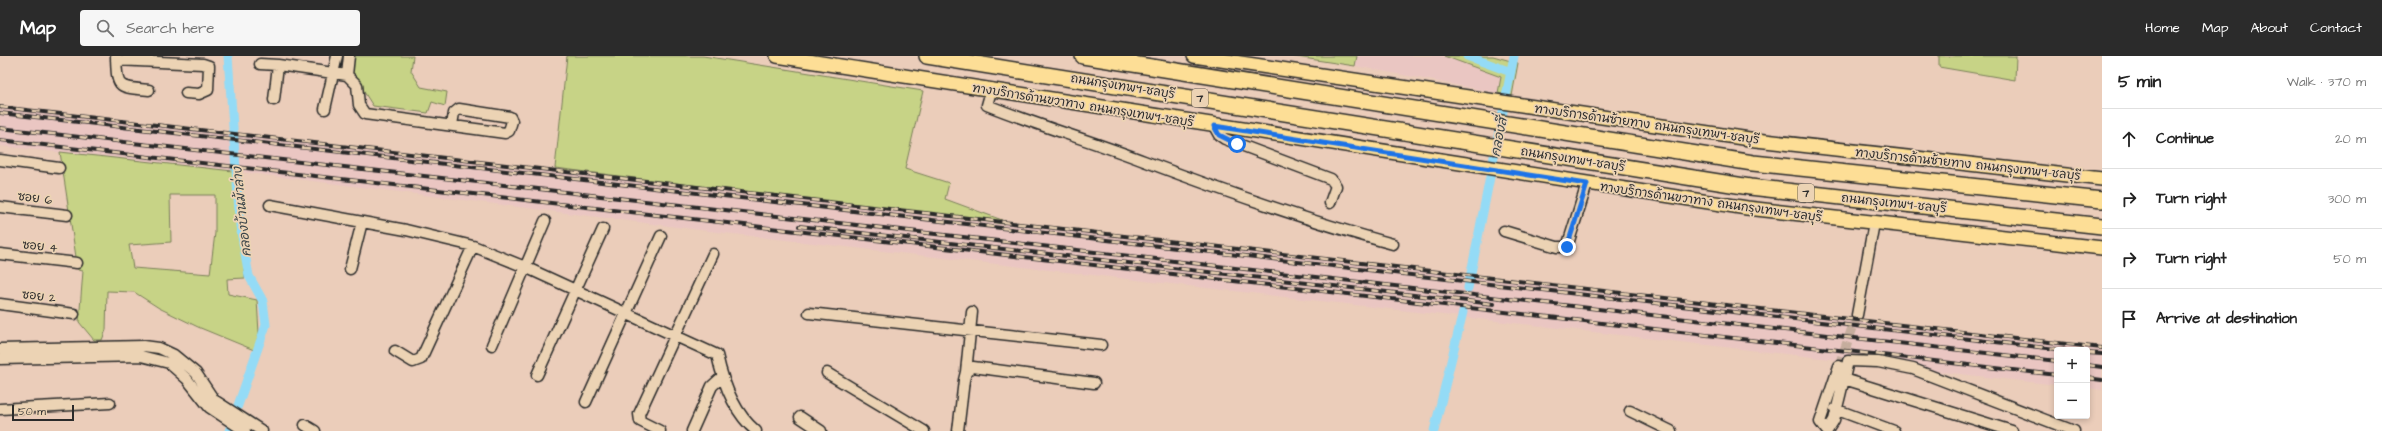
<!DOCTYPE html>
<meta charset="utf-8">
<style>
:root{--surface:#fff;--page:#f6f6f6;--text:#222;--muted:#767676;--line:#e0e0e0;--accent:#2b2b2b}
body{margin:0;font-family:"Architects Daughter","Playpen Sans Thai",sans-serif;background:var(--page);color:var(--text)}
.controls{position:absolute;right:12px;bottom:12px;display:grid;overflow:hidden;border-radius:4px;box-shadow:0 2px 6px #0003}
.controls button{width:36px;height:36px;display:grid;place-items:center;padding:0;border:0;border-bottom:1px solid var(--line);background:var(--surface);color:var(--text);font:20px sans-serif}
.scale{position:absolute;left:12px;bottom:10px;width:62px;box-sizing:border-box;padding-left:4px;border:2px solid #2b2b2b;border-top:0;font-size:11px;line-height:14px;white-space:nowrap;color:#2b2b2b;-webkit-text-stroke:3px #ecd3b4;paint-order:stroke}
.stop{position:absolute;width:12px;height:12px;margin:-9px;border:3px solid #1a73e8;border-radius:50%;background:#fff}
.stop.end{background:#1a73e8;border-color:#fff;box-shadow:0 1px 4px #0008}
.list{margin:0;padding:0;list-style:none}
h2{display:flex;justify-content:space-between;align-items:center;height:52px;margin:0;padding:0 16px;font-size:17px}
h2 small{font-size:13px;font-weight:400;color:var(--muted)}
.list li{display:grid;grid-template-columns:26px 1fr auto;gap:12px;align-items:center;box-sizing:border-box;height:60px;padding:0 16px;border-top:1px solid var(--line)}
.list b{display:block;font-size:15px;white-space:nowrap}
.list em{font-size:13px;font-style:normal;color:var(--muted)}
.icon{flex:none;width:22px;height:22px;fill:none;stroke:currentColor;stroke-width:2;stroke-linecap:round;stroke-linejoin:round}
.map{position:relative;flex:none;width:2102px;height:375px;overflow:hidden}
header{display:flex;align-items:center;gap:24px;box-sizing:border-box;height:56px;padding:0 20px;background:var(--accent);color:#fff}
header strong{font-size:19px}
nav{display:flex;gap:22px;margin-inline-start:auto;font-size:14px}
.search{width:280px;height:36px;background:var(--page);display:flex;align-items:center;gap:10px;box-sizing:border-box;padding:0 14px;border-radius:4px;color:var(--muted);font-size:15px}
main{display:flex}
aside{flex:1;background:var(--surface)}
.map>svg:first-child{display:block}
.built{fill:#eac6c2}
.green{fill:#c7d386;stroke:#797f58;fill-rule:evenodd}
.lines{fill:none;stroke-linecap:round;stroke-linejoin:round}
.canal{stroke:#94dbf6;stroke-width:9}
.minor-tunnel{stroke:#c5ad9d;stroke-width:10;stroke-dasharray:10 5;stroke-linecap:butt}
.minor-casing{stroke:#2b2b2b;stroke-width:13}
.major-casing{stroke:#2b2b2b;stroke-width:16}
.highway-casing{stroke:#2b2b2b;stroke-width:18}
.minor{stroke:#ecd3b4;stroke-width:10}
.major{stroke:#fdde96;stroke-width:13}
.highway{stroke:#fdde96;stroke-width:15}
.rail-casing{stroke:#2b2b2b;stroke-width:4}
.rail{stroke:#ecd3b4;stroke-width:2.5;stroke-dasharray:8;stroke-linecap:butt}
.route{stroke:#1a73e8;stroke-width:5}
.labels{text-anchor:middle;stroke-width:3.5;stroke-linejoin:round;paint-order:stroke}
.shield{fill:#ecd3b4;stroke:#655d54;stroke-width:1}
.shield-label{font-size:11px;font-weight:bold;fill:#2b2b2b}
.street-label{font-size:12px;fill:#2b2b2b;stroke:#ecd3b4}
.water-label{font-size:13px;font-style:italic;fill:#3b4549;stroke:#ecd3b4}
</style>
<header>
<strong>Map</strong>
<div class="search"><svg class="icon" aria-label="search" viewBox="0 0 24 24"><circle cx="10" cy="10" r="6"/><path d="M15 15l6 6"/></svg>Search here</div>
<nav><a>Home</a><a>Map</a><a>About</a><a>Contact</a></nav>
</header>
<main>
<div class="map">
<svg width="2102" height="375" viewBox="0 0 2102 375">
<rect width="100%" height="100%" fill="#ebcdba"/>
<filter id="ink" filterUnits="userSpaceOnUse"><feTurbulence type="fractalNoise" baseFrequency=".025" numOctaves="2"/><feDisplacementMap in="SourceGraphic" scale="8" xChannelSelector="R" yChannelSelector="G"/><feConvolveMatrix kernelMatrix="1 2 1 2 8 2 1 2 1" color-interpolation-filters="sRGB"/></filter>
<g filter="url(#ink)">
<!-- built -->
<path class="built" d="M1357 0H1444L1501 21 1498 37 1355 10Z
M0 49 2102 294V334L2087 332V294H2057V329L716 176 233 115 0 90Z"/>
<!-- green -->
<path class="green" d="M353 0H413L411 15 421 31 447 36 445 50 432 46 428 57 373 50 350 14Z
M567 0H703L923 35 905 113 949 127 945 143 1002 164 1004 168 555 112Z
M1290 0H1357L1355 10Z
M1444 0H1493L1518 7 1512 40 1498 37 1501 21Z
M1939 0H2016L2015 24 1939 11Z
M60 96 233 115 245 222 227 223 228 238 257 244 259 277 254 294 198 271 159 252 134 236 107 235 106 274 102 284H94L79 266 83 215 78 214ZM170 139H215V177L210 218 133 212 129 189 171 186Z"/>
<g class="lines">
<!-- canal -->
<path class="canal" d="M228 0 240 170 249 220 263 245 266 269 229 375
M1467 0 1511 16
M1468 232 1514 0
M1434 375 1463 256"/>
<!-- minor-tunnel -->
<path class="minor-tunnel" d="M1839 310 1857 259"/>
<!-- minor casing -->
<g class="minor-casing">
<path id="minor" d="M116 0C117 33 117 31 149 34
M349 0 347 19 357 29 359 49 365 58 505 77 509 75 512 65 510 61 459 53 454 57 452 69
M116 4 203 8 209 10 208 34 199 38 186 37
M260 8 278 9 347 19
M991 35 987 49C1039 70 1092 85 1144 105 1226 136 1308 165 1393 188
M274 44 278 9
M325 53 337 0
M1214 70 1219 79 1225 83 1331 123 1336 130 1330 147
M0 104 59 112
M270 149 406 174 473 190 525 211 717 299C723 326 734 357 756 375
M0 151 67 159
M1504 175 1557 191H1567L1587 128
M0 198 77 207
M350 213 362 166
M0 248 74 258
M809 257 1101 289
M1857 259 1874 167
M492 289 545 165
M0 293 144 290 159 292 174 299 196 317 214 344 262 375
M395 295 413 306 421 303 473 190
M0 303 141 300 169 307 187 323 209 351 245 375
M966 316 972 256
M827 317 924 375
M537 319 603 173
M586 346 661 180
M0 353 110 347
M1835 353 1894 375
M1630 355 1671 375
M800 361 821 375
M305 369 315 375
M660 375 640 365 639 358 713 198
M692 375 712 330 722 321
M958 375 964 324 966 316 973 311 1094 327
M1827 375 1820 366 1839 310
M1827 375 1834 364 1844 323
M2012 375 1844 323 1848 305 1878 306 1913 313 2074 375"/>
</g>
<!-- major casing -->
<g class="major-casing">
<path id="major" d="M777 0 1747 152 2102 192
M1194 0 1756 84 2102 123"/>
</g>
<!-- highway casing -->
<g class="highway-casing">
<path id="highway" d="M927 0 1750 131 2102 170
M1083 0 1753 107 2102 144"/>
</g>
<!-- minor -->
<use href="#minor" class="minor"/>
<!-- major -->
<use href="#major" class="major"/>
<!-- highway -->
<use href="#highway" class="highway"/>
<!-- rail casing -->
<g class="rail-casing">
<path id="rail" d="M0 51 2102 292
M0 57 2065 294
M0 72 2057 305
M0 84 2057 319
M799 170 1494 248
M2087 297 2102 298
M2087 309 2102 311
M2087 322 2102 324"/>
</g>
<!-- rail -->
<use href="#rail" class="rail"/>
</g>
</g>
<g class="lines" filter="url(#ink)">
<!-- route -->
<path class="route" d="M1237 88 1219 79 1214 70 1587 128 1567 191"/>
</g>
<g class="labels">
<!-- shield labels -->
<g class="shield">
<rect x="1192" y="33" width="16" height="18" rx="3"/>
<rect x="1798" y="128" width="16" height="18" rx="3"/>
</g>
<g class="shield-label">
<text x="1200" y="46">7</text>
<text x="1806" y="141">7</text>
</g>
<!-- street labels -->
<g class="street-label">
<text transform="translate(1123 30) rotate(9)" y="4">ถนนกรุงเทพฯ-ชลบุรี</text>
<text transform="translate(1083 49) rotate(9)" y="4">ทางบริการด้านขวาทาง ถนนกรุงเทพฯ-ชลบุรี</text>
<text transform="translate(1647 68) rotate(8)" y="4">ทางบริการด้านซ้ายทาง ถนนกรุงเทพฯ-ชลบุรี</text>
<text transform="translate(1573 103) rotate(9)" y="4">ถนนกรุงเทพฯ-ชลบุรี</text>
<text transform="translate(1968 108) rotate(6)" y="4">ทางบริการด้านซ้ายทาง ถนนกรุงเทพฯ-ชลบุรี</text>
<text transform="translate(35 142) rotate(7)" y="4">ซอย 6</text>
<text transform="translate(1711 146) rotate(8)" y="4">ทางบริการด้านขวาทาง ถนนกรุงเทพฯ-ชลบุรี</text>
<text transform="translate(1894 147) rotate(6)" y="4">ถนนกรุงเทพฯ-ชลบุรี</text>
<text transform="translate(40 190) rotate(6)" y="4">ซอย 4</text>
<text transform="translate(39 240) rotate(7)" y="4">ซอย 2</text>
</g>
<!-- water labels -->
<g class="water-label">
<text transform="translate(1498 81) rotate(-79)" y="5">คลองสี่</text>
<text transform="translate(241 156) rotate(-96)" y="5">คลองบ้านม้าล่าง</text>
</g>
</g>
</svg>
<div class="controls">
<button>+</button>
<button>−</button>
</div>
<div class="scale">50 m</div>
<div class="stop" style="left:1237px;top:88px"></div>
<div class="stop end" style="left:1567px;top:191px"></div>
</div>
<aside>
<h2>5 min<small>Walk · 370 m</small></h2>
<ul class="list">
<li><svg class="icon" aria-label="ahead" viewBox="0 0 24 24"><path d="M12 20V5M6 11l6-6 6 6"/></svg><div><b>Continue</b></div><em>20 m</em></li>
<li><svg class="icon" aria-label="right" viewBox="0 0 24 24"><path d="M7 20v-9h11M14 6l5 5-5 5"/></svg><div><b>Turn right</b></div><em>300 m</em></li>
<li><svg class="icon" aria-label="right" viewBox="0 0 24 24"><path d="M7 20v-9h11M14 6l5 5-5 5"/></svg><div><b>Turn right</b></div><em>50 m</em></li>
<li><svg class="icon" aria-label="arrive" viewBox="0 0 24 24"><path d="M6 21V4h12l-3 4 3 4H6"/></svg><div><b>Arrive at destination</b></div></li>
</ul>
</aside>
</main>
